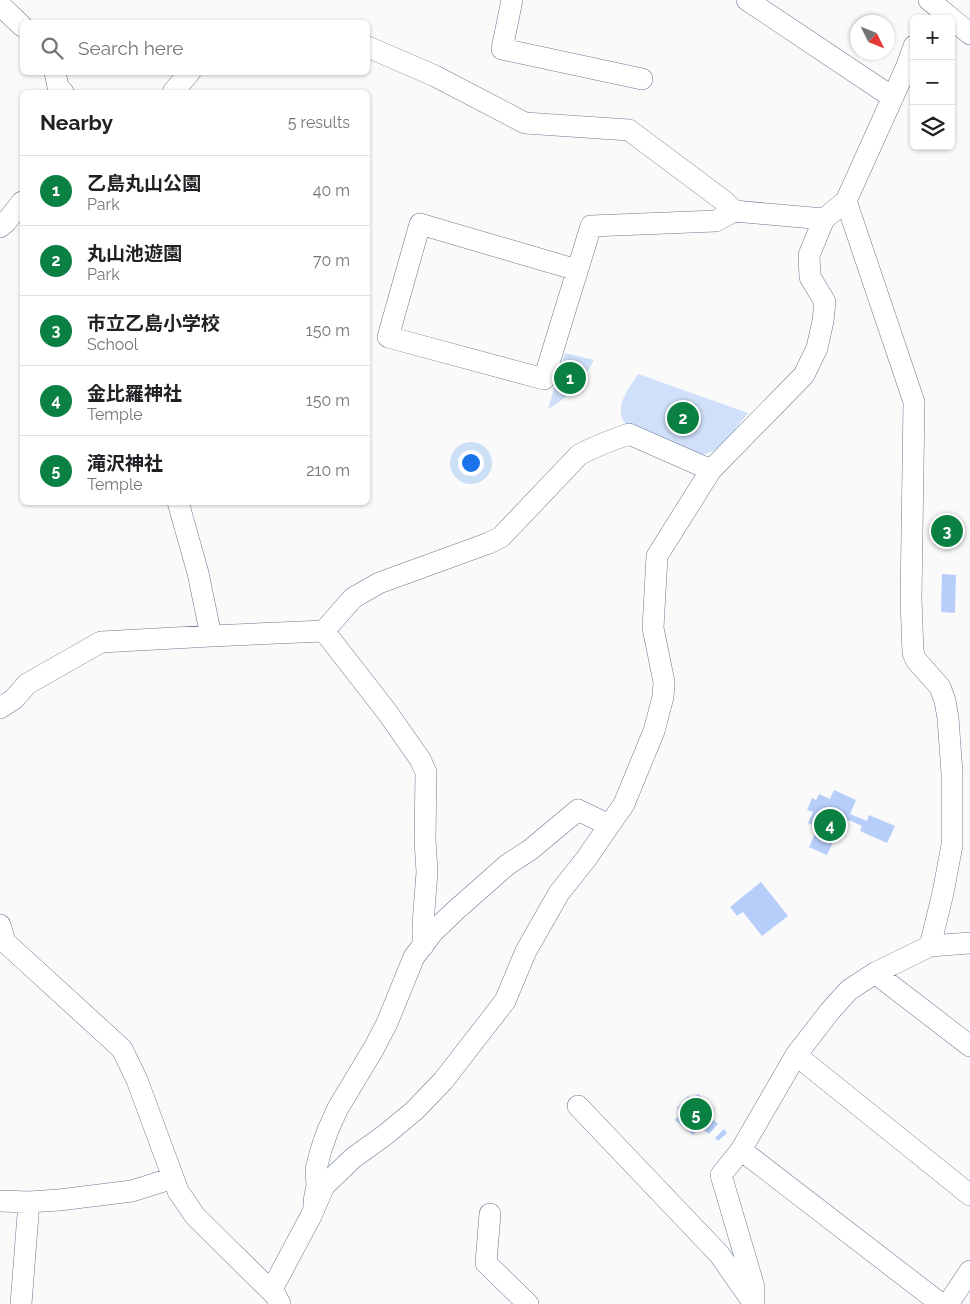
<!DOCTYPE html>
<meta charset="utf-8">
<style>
:root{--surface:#fff;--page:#f2f2f2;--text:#202124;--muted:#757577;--line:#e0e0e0;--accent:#0b8043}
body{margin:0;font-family:Raleway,"Noto Sans JP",sans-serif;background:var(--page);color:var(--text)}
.controls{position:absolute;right:15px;top:15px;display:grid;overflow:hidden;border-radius:8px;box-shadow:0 1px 4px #0004}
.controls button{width:45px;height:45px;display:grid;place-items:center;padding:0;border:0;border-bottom:1px solid var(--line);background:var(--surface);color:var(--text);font:25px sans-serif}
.compass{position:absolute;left:850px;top:15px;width:45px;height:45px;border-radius:50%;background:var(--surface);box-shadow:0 1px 4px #0004;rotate:133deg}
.you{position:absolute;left:470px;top:462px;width:18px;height:18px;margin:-12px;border:4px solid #fff;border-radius:50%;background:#1a73e8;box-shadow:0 0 0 8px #1a73e833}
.badge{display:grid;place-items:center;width:32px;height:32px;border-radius:50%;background:var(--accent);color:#fff;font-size:16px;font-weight:700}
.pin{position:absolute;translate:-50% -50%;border:2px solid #fff;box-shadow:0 1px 5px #0006}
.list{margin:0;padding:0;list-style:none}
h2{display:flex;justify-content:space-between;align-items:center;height:65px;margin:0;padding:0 20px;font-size:21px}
h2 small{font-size:16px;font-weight:400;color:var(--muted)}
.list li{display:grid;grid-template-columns:32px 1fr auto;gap:15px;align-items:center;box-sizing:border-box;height:70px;padding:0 20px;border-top:1px solid var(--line)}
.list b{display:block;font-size:19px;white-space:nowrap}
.list p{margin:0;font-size:16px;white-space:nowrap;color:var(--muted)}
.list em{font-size:16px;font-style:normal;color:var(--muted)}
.icon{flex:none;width:28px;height:28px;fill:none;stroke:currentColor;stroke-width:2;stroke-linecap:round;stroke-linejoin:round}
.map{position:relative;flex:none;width:970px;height:1304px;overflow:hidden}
.search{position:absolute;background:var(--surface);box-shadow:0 1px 4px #0004;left:20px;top:20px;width:350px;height:55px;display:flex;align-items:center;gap:12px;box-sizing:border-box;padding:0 18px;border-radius:8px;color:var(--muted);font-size:19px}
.panel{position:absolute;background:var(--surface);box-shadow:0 1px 4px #0004;left:20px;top:90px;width:350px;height:415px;border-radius:8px}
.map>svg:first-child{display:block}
.green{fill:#d0dffa}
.building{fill:#b7cefb}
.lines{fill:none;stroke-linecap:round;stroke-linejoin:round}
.street-casing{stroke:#6b7994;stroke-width:22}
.street{stroke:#fff;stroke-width:21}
</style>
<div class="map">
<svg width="970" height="1304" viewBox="0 0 970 1304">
<rect width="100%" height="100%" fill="#fafafa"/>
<!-- green -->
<path class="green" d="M565 353 594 360C583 380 569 398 548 409Z
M638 374 748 413 720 448 698 457 629 428C611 409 627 392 638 374Z"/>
<!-- building -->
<path class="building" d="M942 574 956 575 955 613 941 612Z
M834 790 856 800 850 814 867 821 869 815 895 826 887 843 860 831 862 826 849 820 843 833 838 831 827 855 809 847 818 827 808 823 813 812 807 810 812 798 816 800 819 794 830 799Z
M761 882 788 916 762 936 743 912 737 916 730 907Z
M698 1094 715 1109 709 1116 718 1124 709 1134 700 1127 693 1135 675 1120 682 1112 677 1108 688 1096 692 1100Z
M724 1129 727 1133 718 1141 715 1138Z"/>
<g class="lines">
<!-- street casing -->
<g class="street-casing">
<path id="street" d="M512 0 502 49 642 79
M747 0 892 97
M929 0 970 34
M0 5 22 26
M368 47 435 76 525 123 629 130 724 201 734 211 824 219
M55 72 58 87 63 92
M173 92 190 72
M846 201 914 402 911 599 913 653 916 660 940 687 945 701 948 718 952 773V845L943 893 930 946
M0 227 6 222 22 202
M577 270 420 224 388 337 544 379 591 226 716 221 734 211
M178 502 198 573 211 636
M324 631 387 712 420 759 426 772 425 840 427 872 423 924V946
M0 708 14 699 27 684 101 642 211 636 324 631 353 598 379 583 489 543 501 537 579 455C595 446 612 440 629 434L711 470
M0 925 5 942 122 1049 137 1080 178 1191 195 1216 276 1296 280 1304
M875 973 970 1046
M796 1055 970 1195
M578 1106 719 1254 752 1301
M741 1150 941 1304
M0 1201 29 1202 59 1200 132 1191 173 1178
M314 1201 317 1186 316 1169 321 1150 328 1130 338 1108 374 1048 387 1023 414 957 433 932 456 910 507 865 530 850 578 810 609 825
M490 1214 486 1263 528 1304
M271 1291 311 1216 324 1186 353 1158 385 1135 414 1111 443 1081 505 1001 526 951 559 893 586 859 624 804 654 731 663 697 664 682 653 628 657 556 711 470 804 375 817 348 823 321 825 302 810 277 809 255 824 219 846 201 906 68 914 46
M21 1304 29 1202
M754 1304V1287L721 1175 741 1150 796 1055 830 1011 849 990 875 973 930 946 970 943
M948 1304 970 1271"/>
</g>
<!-- street -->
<use href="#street" class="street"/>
</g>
</svg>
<div class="controls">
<button>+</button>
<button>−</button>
<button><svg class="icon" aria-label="layers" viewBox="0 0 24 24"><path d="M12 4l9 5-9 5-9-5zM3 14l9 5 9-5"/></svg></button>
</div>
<svg class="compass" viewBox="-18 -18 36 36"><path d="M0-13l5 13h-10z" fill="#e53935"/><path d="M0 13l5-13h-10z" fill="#757577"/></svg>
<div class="you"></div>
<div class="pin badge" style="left:570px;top:378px">1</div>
<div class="pin badge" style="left:683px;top:418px">2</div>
<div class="pin badge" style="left:947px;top:531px">3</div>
<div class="pin badge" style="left:830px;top:825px">4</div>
<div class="pin badge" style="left:696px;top:1114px">5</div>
<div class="search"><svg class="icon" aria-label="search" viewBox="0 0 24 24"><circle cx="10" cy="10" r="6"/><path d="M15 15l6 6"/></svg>Search here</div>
<section class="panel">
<h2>Nearby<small>5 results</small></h2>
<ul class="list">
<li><span class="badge">1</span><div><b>乙島丸山公園</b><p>Park</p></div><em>40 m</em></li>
<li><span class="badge">2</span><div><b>丸山池遊園</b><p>Park</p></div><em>70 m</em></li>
<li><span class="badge">3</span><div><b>市立乙島小学校</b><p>School</p></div><em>150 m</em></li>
<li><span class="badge">4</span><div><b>金比羅神社</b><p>Temple</p></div><em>150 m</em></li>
<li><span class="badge">5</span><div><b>滝沢神社</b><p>Temple</p></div><em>210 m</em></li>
</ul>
</section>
</div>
